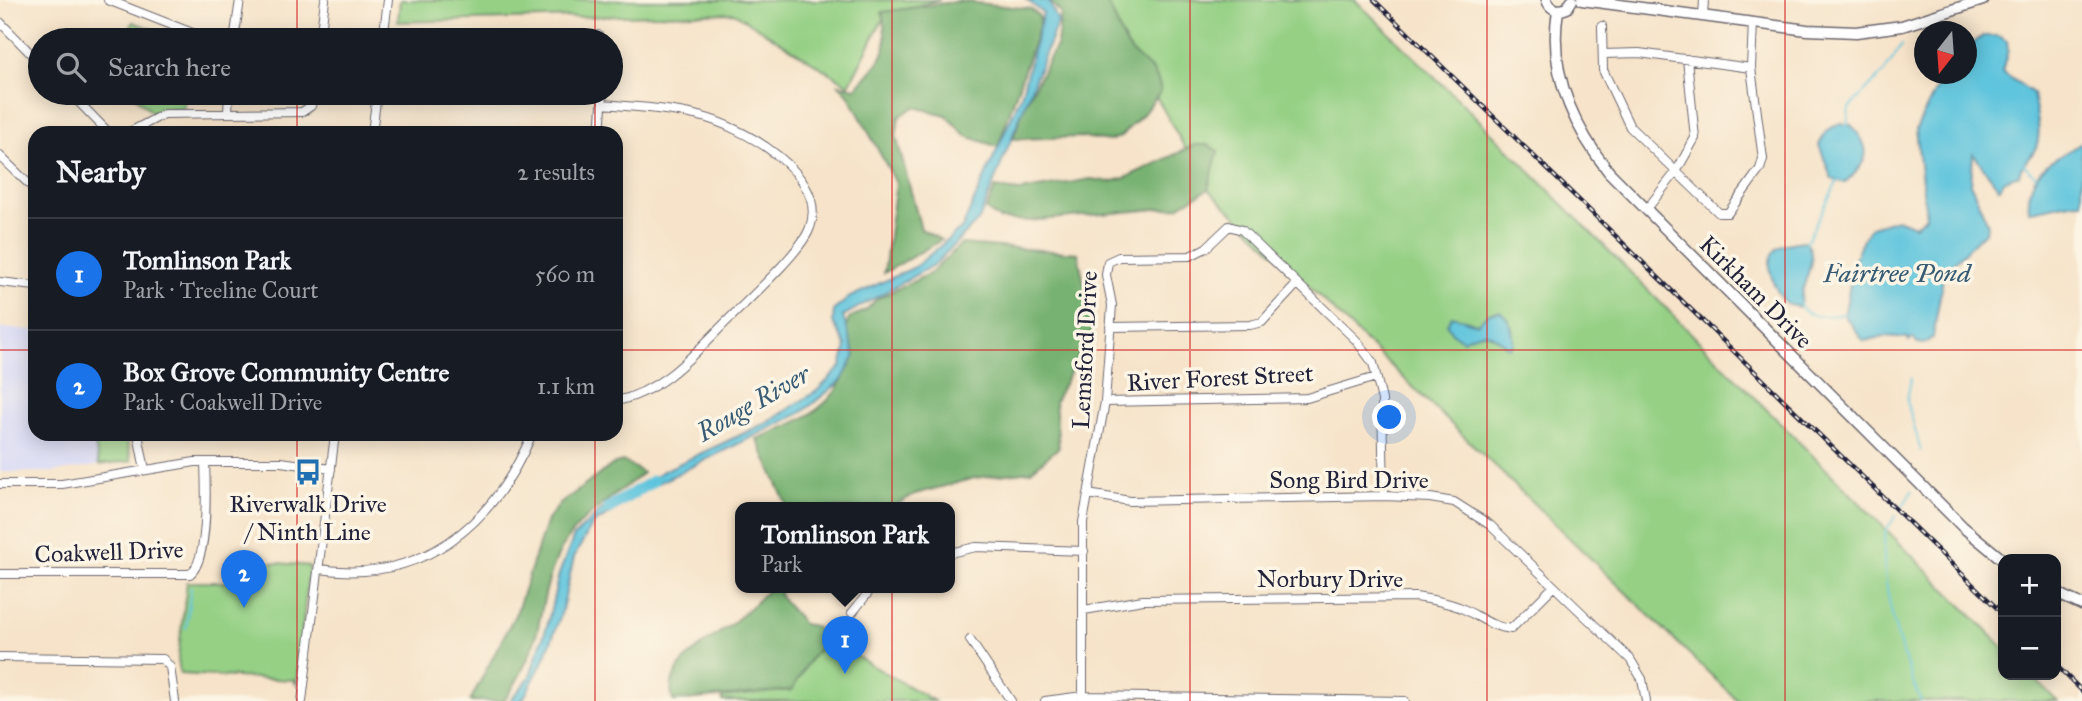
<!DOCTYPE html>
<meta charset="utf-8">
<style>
:root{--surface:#171b24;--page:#242831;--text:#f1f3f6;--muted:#9ea1a6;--line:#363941;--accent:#1a73e8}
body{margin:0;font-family:"IM FELL Great Primer",serif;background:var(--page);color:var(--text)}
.controls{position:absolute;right:21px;bottom:21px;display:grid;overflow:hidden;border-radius:14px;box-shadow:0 4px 18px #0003}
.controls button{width:63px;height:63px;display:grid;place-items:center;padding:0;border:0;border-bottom:2px solid var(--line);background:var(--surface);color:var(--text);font:35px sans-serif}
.compass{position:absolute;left:1914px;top:21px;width:63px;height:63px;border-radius:50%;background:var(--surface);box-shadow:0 4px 18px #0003;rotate:197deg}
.you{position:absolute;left:1390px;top:418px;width:24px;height:24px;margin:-18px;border:5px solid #fff;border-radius:50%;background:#1a73e8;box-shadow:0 0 0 10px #1a73e833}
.badge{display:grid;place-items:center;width:46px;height:46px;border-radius:50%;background:var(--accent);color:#fff;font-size:23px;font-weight:700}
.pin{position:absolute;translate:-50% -58px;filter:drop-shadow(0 2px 4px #0008)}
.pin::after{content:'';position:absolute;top:37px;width:24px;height:21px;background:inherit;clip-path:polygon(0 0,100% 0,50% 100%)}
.popup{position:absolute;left:735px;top:502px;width:220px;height:91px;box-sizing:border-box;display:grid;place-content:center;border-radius:14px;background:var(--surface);filter:drop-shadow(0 2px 5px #0005);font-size:23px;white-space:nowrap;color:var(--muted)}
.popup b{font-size:26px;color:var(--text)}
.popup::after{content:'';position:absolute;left:50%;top:100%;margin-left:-14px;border:14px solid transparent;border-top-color:var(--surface)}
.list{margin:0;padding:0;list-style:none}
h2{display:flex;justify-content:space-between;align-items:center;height:91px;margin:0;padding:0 28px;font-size:30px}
h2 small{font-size:23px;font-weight:400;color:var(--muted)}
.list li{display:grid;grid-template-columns:46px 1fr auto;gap:21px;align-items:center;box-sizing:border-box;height:112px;padding:0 28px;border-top:2px solid var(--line)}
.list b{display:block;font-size:26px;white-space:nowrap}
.list p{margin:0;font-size:23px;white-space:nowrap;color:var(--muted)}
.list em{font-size:23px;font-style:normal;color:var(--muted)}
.icon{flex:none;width:38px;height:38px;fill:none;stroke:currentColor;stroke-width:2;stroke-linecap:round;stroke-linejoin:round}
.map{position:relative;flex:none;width:2082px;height:701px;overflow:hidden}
.search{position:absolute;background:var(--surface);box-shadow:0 4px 18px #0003;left:28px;top:28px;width:595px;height:77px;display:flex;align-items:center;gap:18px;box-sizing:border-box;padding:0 24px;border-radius:38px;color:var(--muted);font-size:26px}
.panel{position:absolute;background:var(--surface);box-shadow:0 4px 18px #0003;left:28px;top:126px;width:595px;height:315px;border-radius:21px}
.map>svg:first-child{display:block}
.built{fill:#d6d8f8}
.green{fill:#95d085;stroke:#5c7960;stroke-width:2}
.forest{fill:#78b272;stroke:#4d6a56;stroke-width:2}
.water{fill:#5fc4dd;stroke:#40738c;stroke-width:2}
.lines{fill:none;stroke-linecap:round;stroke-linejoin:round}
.stream{stroke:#5fc4dd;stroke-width:2}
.river{stroke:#5fc4dd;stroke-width:12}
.minor-casing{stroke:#6c666d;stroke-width:10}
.tertiary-casing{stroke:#6c666d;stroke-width:13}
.minor{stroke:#fff;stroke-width:8}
.tertiary{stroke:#fff;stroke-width:10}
.rail-casing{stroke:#22223b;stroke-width:4.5}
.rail{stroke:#fcf5e5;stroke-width:2;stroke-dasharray:5;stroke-linecap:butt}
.grid{fill:none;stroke:#d62828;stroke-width:2;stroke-opacity:0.55}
.labels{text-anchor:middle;stroke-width:7;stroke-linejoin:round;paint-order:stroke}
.street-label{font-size:24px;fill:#22223b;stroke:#fcf5e5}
.poi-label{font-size:24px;fill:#22223b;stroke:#fcf5e5}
.water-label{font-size:26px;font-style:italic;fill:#375b74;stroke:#fcf5e5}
</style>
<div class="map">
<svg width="2082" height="701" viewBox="0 0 2082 701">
<rect width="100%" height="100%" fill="#fcf5e5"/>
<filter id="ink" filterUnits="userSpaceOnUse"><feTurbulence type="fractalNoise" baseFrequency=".0143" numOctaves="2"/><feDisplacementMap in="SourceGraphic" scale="14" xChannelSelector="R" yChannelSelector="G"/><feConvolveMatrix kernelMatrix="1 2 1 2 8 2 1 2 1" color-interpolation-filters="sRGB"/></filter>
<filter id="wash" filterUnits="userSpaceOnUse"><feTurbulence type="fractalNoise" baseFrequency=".00686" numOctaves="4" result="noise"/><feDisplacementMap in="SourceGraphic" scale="28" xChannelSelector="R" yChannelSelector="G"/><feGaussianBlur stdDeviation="1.57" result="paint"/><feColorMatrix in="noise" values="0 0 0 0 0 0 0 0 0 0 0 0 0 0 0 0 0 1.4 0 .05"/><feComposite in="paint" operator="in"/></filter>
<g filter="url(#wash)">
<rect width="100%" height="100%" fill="#f6e3c9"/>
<!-- built -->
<path class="built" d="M0 328 35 330V434H126L131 461 54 472H0Z"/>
<!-- green -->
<path class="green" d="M400 0H940L886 13 849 85 734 13 398 22Z
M1083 0H1355L1463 104 2003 647V675H2031L2057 701H1738L1208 189 1111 16Z
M133 22 182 40H126Z
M132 93H184V108L152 113Z
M93 434H126L131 461 99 465Z
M246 560 309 566 296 685 294 680 180 674 178 658 187 582H241Z
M828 640 934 701H723L722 697 792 690 810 659Z"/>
<!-- forest -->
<path class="forest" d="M1049 0H1106C1115 15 1119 33 1128 47 1142 67 1155 62 1161 91L1143 114 1120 137 1109 141 1082 137 1013 139 1025 104 1057 44 1061 14Z
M959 1 1031 9 1039 16V26L998 147 966 136 946 115 914 107 899 117 896 136 921 229 941 240 884 273 896 183 848 94 839 85 856 88C885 55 890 57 882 12Z
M1195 145H1208L1218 151 1208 189 1178 207 1029 221 999 219 986 210 995 188 1020 191 1091 179 1110 182 1125 178Z
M961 244 1078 253 1093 329 1055 401 1059 447 1031 471 975 478 915 494 891 508H788L757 439C793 424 843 407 846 361 847 346 843 331 849 318L866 310 878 298 931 273Z
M623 461 643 473C618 494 584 514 566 541 549 568 544 598 538 628 532 655 519 679 504 701H470L517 611 547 520 560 504 612 465Z
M770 588H783L779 595 803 624 815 626 828 640 810 659 792 690 673 701C661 665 711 640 733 623 746 612 758 600 770 588Z"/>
<!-- water -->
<path class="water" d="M1027 0H1048L1058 21 979 220 935 264 843 316 855 356 842 380 801 413 656 484 592 525 574 557 561 614 545 658 522 701H510L529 678 547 626 559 574 574 536 602 509 623 499 663 471 768 422 818 390 841 367 846 346 833 322 834 310 850 297 915 267 962 228 1021 96 1043 13Z
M1983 36H1998L2007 41 2008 50 2002 72 2033 93C2035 110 2044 135 2034 151 2029 160 2021 163 2019 175L2005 180 1999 188 1973 154 1971 185 1988 224 1985 232 1944 272 1933 337 1924 344 1917 343 1913 338 1909 341 1908 338 1884 336 1864 341 1844 315C1852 284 1850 254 1871 227L1897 219 1915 226 1926 216 1916 129 1944 74H1966L1967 48Z
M1839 124 1851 125C1874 150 1868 162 1845 183L1832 179 1819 145 1827 130Z
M2082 143V202C2062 202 2048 210 2029 211 2025 171 2053 160 2082 143Z
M1805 241C1817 253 1809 271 1804 285 1800 293 1803 300 1798 307 1795 306 1790 306 1787 304 1776 293 1760 261 1778 248 1784 243 1797 242 1805 241Z
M1500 311C1511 320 1514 331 1513 344L1509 348C1489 332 1487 328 1463 340L1452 333 1447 324 1452 316 1477 324 1489 313Z"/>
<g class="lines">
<!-- stream -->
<path class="stream" d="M1847 127 1849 108 1884 72 1902 45
M2022 163 2036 176
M1806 243 1838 180
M1799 302C1805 322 1828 315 1845 314
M1911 378 1907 401 1921 451
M1901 509 1912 491
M1896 516C1893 521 1886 528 1885 534 1879 585 1901 656 1921 701
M186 628 191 587"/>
<!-- river -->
<path class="river" d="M609 508 653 481"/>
</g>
</g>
<g filter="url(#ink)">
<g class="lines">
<!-- minor casing -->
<g class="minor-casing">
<path id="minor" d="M108 0 195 34 230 40
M1703 16 1704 0
M0 22 40 63
M1602 26 1603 70 1630 127 1719 213H1728L1760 169 1763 159 1751 68 1753 22
M598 35V40
M234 40 240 0
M320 40 325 0
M383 40 388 0
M1603 54 1639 53 1751 68
M70 93 109 133
M603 104C634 107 668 108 699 116 741 126 832 175 809 230 800 252 750 298 731 317 698 349 664 392 616 401
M228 112 229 93
M128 133 164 114 302 112 311 106 314 93
M372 133 377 93
M600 133 603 93
M0 156 35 190
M1646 210 1676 172 1695 138 1687 59
M0 282 35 286
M1110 327 1250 325 1262 322 1297 284
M1105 402 1307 398 1376 377
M138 434 145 470
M0 484H62L195 462H281L331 469
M1088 494 1130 501 1384 496 1430 498 1454 502 1490 525 1630 659 1642 679 1646 701
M950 553 976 547 1084 551
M319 569C422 584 493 526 532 434
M0 574H190C209 560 206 486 205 462
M1084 610 1143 600 1415 597C1430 599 1445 602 1459 607 1478 615 1490 627 1511 629L1553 587
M852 613 872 588
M970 640 1011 701
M0 657 163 659 170 667 175 701
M1083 696V522L1105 402 1112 305 1106 275 1108 262 1119 257 1190 256 1206 248 1229 226 1242 230 1356 340 1373 363 1382 400 1384 496
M302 701 335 434
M1045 701 1083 696 1405 701"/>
</g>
<!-- tertiary casing -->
<g class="tertiary-casing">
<path id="tertiary" d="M1547 0C1550 9 1558 12 1567 8L1572 0
M1582 0 1807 30 1856 32 1902 26 1983 0
M1558 10C1548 71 1572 125 1609 172L1963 527 2003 560
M2056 593 2082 605"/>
</g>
<!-- minor -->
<use href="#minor" class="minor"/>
<!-- tertiary -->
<use href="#tertiary" class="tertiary"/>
<!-- rail casing -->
<g class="rail-casing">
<path id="rail" d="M1374 0 2003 614
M2056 665 2082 691"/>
</g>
<!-- rail -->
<use href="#rail" class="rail"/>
</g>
</g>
<!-- grid -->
<path class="grid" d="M297 0V40M595 0V40M892 0V701M1190 0V701M1487 0V701M1785 0V701M297 93V133M595 93V133M0 350H35M616 350H2082M297 434V701M595 434V701"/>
<!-- icons -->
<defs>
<g id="bus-bare" transform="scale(2.1)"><path d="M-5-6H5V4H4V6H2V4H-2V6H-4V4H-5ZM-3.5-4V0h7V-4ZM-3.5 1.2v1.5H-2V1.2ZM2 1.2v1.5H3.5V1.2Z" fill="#1f6fb2" stroke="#fcf5e5" stroke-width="2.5" paint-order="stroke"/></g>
</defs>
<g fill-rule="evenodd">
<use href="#bus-bare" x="308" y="472"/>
</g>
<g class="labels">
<!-- street labels -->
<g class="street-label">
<text transform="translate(1756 292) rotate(45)" y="8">Kirkham Drive</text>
<text transform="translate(1085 350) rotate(-87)" y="8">Lemsford Drive</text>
<text transform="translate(1220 378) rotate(-3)" y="8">River Forest Street</text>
<text x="1349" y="488">Song Bird Drive</text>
<text transform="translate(109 552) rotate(-2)" y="8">Coakwell Drive</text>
<text x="1330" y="587">Norbury Drive</text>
</g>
<!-- poi labels -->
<g class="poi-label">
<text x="308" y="512">Riverwalk Drive<tspan x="308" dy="28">/ Ninth Line</tspan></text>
</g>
<!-- water labels -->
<g class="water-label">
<text x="1897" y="282">Fairtree Pond</text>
<text transform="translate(753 403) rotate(-30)" y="9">Rouge River</text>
</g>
</g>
</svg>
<div class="controls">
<button>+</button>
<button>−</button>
</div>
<svg class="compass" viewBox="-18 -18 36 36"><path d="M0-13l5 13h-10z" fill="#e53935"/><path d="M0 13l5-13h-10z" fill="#9ea1a6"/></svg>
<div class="you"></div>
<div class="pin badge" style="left:845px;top:674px">1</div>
<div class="popup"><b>Tomlinson Park</b>Park</div>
<div class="pin badge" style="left:244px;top:608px">2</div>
<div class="search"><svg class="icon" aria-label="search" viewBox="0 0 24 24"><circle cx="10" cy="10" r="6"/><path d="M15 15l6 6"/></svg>Search here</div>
<section class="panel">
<h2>Nearby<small>2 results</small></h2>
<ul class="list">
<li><span class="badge">1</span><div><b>Tomlinson Park</b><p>Park · Treeline Court</p></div><em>560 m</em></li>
<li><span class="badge">2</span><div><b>Box Grove Community Centre</b><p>Park · Coakwell Drive</p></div><em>1.1 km</em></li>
</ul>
</section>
</div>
